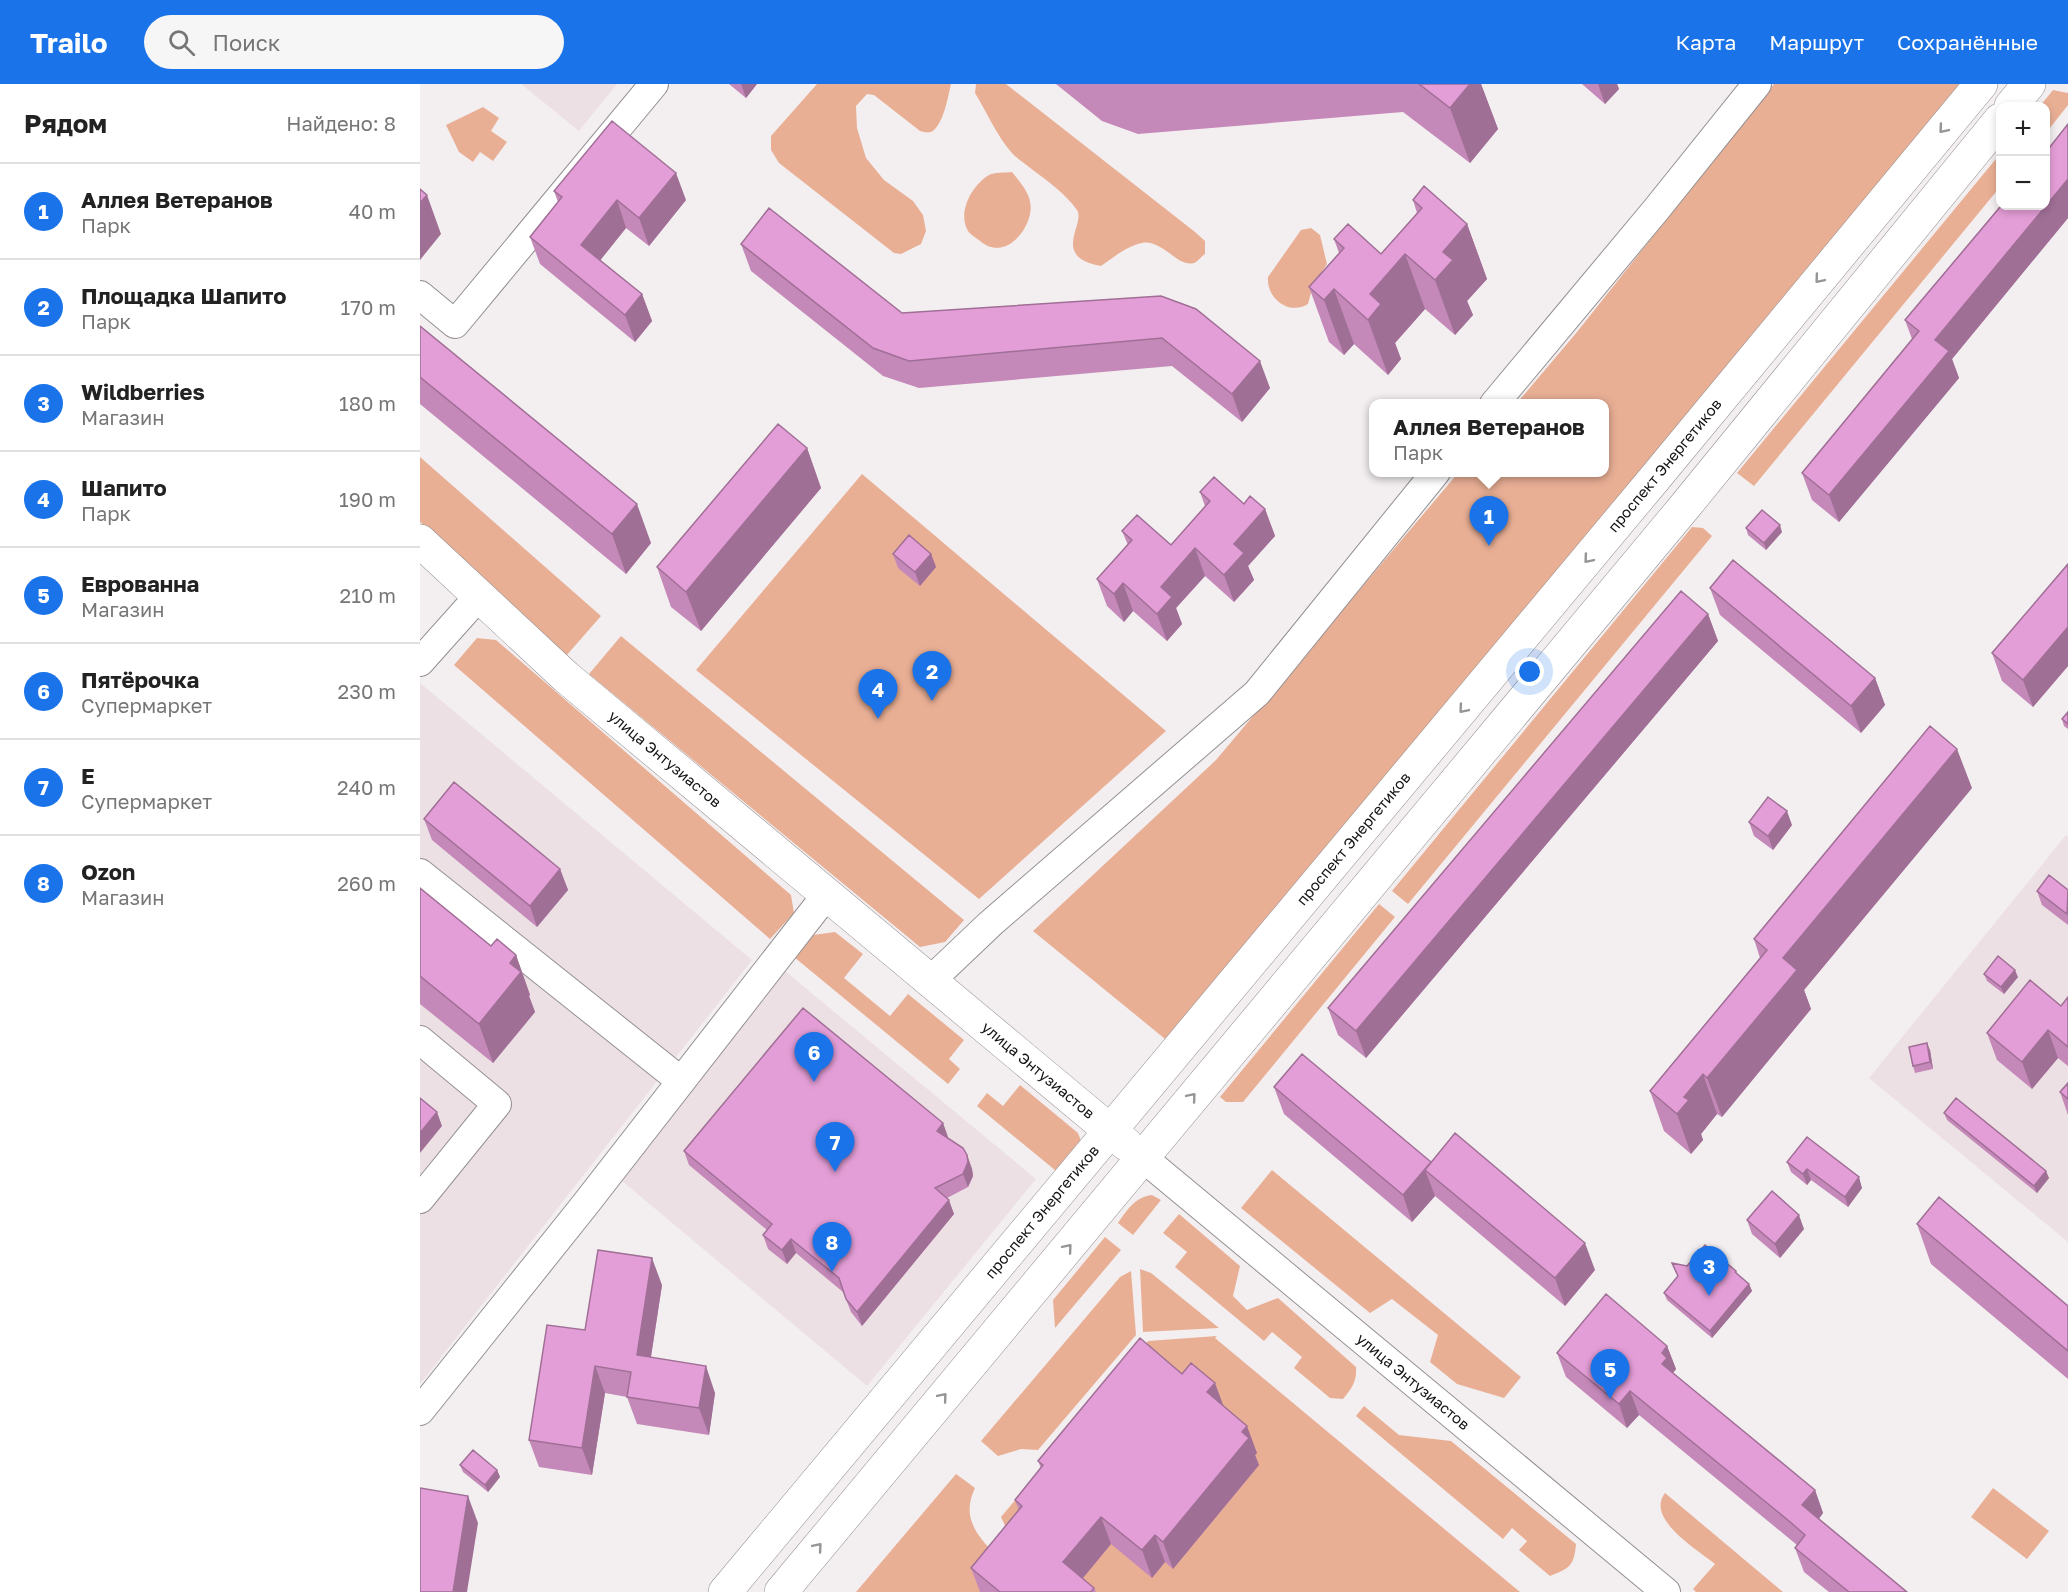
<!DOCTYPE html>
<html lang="ru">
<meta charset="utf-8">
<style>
:root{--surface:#fff;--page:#f6f6f6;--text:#222;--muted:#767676;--line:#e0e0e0;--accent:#1a73e8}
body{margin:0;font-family:"Golos Text",sans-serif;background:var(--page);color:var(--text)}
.controls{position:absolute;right:18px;top:18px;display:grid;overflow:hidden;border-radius:12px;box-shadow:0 3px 9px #0003}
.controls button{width:54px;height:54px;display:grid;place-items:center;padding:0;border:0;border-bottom:2px solid var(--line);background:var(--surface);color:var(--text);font:30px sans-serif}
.you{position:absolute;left:1110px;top:588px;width:21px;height:21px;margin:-15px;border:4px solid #fff;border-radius:50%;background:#1a73e8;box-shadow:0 0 0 9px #1a73e833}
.badge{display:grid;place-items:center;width:39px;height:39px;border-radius:50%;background:var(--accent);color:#fff;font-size:20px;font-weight:700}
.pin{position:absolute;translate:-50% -50px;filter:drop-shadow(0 2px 3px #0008)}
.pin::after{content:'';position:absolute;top:32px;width:21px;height:18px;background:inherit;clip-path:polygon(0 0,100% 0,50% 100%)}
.popup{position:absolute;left:949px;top:315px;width:240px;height:78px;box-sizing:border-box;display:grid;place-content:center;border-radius:12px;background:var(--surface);filter:drop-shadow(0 2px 4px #0005);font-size:20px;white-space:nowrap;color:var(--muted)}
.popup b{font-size:22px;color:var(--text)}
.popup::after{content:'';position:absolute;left:50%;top:100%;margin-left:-12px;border:12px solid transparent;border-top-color:var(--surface)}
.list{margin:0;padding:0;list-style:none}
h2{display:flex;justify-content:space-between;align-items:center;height:78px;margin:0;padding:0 24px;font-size:26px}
h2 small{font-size:20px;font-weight:400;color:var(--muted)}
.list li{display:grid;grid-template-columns:39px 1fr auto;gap:18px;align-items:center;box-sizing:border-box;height:96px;padding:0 24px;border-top:2px solid var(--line)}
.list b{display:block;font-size:22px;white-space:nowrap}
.list p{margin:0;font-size:20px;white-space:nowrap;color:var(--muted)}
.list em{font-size:20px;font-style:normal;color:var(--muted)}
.icon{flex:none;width:33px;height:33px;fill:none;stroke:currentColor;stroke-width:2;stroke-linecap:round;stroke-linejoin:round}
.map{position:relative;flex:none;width:1648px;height:1508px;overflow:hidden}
header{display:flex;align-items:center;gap:36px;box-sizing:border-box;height:84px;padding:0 30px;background:var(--accent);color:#fff}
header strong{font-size:28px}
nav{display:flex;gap:33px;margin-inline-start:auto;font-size:21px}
.search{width:420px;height:54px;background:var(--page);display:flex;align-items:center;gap:15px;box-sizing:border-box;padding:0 21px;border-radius:33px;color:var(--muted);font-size:22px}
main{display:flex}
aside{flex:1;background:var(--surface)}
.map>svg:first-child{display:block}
.built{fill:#ede0e4}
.green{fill:#e9af95}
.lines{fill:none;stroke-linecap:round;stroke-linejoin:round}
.minor-casing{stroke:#949091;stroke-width:30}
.major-casing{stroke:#949091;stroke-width:34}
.minor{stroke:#fff;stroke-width:28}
.major{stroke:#fff;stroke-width:33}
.wall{fill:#c488b9}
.shaded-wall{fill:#a06f96}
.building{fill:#e49ed7;stroke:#a06f96;stroke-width:1.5}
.oneway{stroke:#969595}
.labels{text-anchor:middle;stroke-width:6;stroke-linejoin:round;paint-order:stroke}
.street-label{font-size:15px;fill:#151314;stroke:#f3eff0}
</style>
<header>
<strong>Trailo</strong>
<div class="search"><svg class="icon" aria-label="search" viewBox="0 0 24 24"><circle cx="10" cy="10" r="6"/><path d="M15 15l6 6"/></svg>Поиск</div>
<nav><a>Карта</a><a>Маршрут</a><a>Сохранённые</a></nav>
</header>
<main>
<aside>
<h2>Рядом<small>Найдено: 8</small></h2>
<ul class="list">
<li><span class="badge">1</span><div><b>Аллея Ветеранов</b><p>Парк</p></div><em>40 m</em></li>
<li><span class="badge">2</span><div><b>Площадка Шапито</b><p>Парк</p></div><em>170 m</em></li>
<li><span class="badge">3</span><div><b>Wildberries</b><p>Магазин</p></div><em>180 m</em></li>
<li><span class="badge">4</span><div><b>Шапито</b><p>Парк</p></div><em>190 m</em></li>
<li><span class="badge">5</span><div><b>Еврованна</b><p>Магазин</p></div><em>210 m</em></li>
<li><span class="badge">6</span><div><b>Пятёрочка</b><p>Супермаркет</p></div><em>230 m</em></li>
<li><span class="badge">7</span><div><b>Е</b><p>Супермаркет</p></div><em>240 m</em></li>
<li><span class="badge">8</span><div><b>Ozon</b><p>Магазин</p></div><em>260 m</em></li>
</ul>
</aside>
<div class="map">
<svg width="1648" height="1508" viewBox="0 0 1648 1508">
<rect width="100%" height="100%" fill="#f3eff0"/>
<!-- built -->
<path class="built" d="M101 0H197L159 47Z
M0 599 332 876 0 1300Z
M1646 751 1648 753V1158L1449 994Z
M365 887 616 1095 447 1302 202 1097Z"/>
<!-- green -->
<path class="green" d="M397 0H531C528 13 524 37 514 46 510 50 505 48 500 47L454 11 447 10 436 22 437 44 446 74 464 96 493 117 503 131 506 147 501 160 481 170 474 169 359 79 351 66V52Z
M556 0H586L775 148 785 157V170C782 172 777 178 774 179 758 184 742 155 722 159 707 162 694 173 681 182 630 173 666 140 657 126 645 109 626 96 609 83 603 78 596 74 591 68 577 52 566 27 555 9Z
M1354 0H1543L750 959 613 847 796 676 1038 389 1184 388V320L1097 319 1157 248Z
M1633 6 1648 9V21L1626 49V22H1620Z
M63 23 79 34 71 47 87 58 73 77 60 68 53 78 39 68 26 41Z
M1580 70V103L1334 402 1317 389Z
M592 88C605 104 616 116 608 137 600 158 578 174 559 156 556 154 550 150 548 147 537 128 552 101 569 91 574 88 585 89 592 88Z
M891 144 900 151 907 180 893 201 888 220C869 232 846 214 848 193L881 146Z
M0 373 181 532 146 572 0 438Z
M442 390 746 647 559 815 276 586Z
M1272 443 1283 444 1292 452 988 820 972 807Z
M201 552 544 836 525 858 500 863 169 590Z
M57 554 76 556 371 811 374 829 350 855 34 581Z
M959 820 975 833 823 1018H806L800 1013Z
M415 848 443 870 424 894 470 932 488 910 544 956 529 975 540 985 528 1000 374 873 393 851Z
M600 1001 658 1049 661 1057 641 1091 557 1022 567 1009 583 1022Z
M852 1086 1101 1293 1084 1314 1037 1300 1010 1278 1018 1251 972 1215 950 1229 821 1124Z
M732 1111 741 1116 713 1151 698 1139C707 1126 715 1113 732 1111Z
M759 1130 820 1182 813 1212 827 1226 858 1214 936 1283C937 1297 932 1304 923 1315L910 1314 874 1284 882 1273 852 1248 844 1257 755 1183 767 1168 743 1149Z
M685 1153 701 1166 635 1244 633 1216Z
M720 1185 731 1189 799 1244 723 1248Z
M711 1187 716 1251 618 1366 601 1365 578 1372 561 1357 700 1193Z
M797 1252 795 1254 1100 1508H436L536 1390 555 1404C540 1435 559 1454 580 1475L593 1459 581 1433 728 1257Z
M944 1322 979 1351 1031 1357 1156 1460C1154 1482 1150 1484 1130 1492L1099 1466 1107 1457 1092 1444 1083 1455 936 1332Z
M1573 1404 1629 1447 1607 1475 1551 1433Z
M1245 1409 1363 1508H1276L1273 1505 1295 1480C1278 1466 1225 1435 1245 1409Z"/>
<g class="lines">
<!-- minor casing -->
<g class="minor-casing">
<g id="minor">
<path d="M0 211 35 240 234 0"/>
<path d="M1074 320 1235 127 1337 0"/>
<path d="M0 578 59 512"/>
<path d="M0 789 261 997"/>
<path d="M510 897 570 840 837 609 1016 388"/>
<path d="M0 956 77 1020 0 1115"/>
<path id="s1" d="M722 1073 1246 1508"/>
<path d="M0 1327 164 1122 407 810"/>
</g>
</g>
<!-- major casing -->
<g class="major-casing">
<g id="major">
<path d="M1591 22 1609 0"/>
<path id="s2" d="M0 457 146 593 706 1060"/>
<path id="s3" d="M305 1508 1235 394 1561 0"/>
<path d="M361 1508 1266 421 1580 36"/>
</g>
</g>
<!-- minor -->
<use href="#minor" class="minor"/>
<!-- major -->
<use href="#major" class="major"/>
</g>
<!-- wall -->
<path class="wall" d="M309 0H337L326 14Z
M636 0H1061L1078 45 1050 79 983 28 718 50 682 37Z
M1162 0H1197L1199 5 1185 20Z
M1648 40V134L1532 275 1539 294 1419 438 1392 416 1382 389 1492 255 1485 236Z
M134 107 266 116 229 162 206 144 180 176 222 210 232 237 215 258 120 180 110 153 138 118Z
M993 116 1047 140 1067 195 1047 217 1053 231 1035 251 1005 225 975 259 981 275 968 291 934 260 924 271 909 258 889 203 919 169 914 155 961 170 997 129Z
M321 160 482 229 741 212 850 304 822 338 752 282 499 304 463 292 331 187Z
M0 242 231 459 206 490 0 320Z
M387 364 401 404 281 547 251 523 237 483Z
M780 408 845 425 855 452 828 482 834 496 814 518 785 492 756 524 762 540 747 557 713 527 704 538 687 522 677 495 708 461 702 447 751 461 785 422Z
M1326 444 1362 448 1346 466 1328 451Z
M473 470H511L516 483 500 502 478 484Z
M1648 480V582L1613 623 1582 597 1572 569Z
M1290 504 1455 594 1465 621 1441 649 1300 531Z
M1288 530 1298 557 946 974 918 951 908 924Z
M1648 628V645L1644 642 1642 635Z
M1552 704 1384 906 1391 925 1302 1033 1297 1030 1281 1050 1283 1056 1271 1070 1244 1047 1230 1007 1340 874 1334 855Z
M4 735 140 785 148 806 117 843 12 756Z
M1329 738 1372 741 1353 766 1334 752Z
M0 804 71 862 96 871 110 911 109 912 115 928 73 979 0 920Z
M1648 806V841L1622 821 1617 807Z
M1564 890 1598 893 1584 910 1567 897Z
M1648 913V982L1638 974 1612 1005 1577 976 1567 949 1641 922Z
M1510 966 1513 985 1495 989 1493 982Z
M1648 999V1031L1640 1008Z
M854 1003 1011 1078 1175 1186 1145 1222 1015 1112 992 1138 864 1030Z
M1524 1029 1629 1094 1617 1109 1527 1036Z
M523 1039 528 1054 547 1071 552 1085 553 1092 548 1103 527 1114 534 1130 442 1242 431 1228 423 1208 376 1169 367 1180 348 1165 343 1151 347 1146 269 1081 264 1067Z
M1367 1078 1442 1104 1428 1123 1391 1096 1387 1101 1371 1088Z
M1327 1136 1384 1145 1360 1174 1332 1150Z
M1497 1140 1648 1222V1295L1511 1180Z
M1252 1179 1267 1182 1316 1187 1318 1191 1329 1200 1332 1207 1292 1254 1247 1216 1244 1209 1258 1193Z
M242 1201 231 1273 295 1309 289 1351 217 1340 207 1313 185 1309 172 1391 119 1383 109 1356 165 1246Z
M1247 1262 1256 1285 1253 1289 1395 1406 1403 1429 1399 1435 1487 1508H1409L1384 1488 1375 1464 1377 1461 1219 1331 1207 1344 1146 1293 1137 1269Z
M762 1290 803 1322 837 1369 835 1371 839 1381 753 1485 745 1478 732 1494 691 1460 663 1494 674 1504 676 1508H560L551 1484 599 1426 595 1416 621 1384 618 1377Z
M40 1381 77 1386 80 1393 68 1408 43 1388Z"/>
<!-- shaded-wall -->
<path class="shaded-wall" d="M321 0H337L326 14Z
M1050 0H1061L1078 45 1050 79 1030 24Z
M1178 0H1197L1199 5 1185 20Z
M256 89 266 116 229 162 219 134Z
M1648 95V134L1532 275 1539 294 1419 438 1409 411 1515 256Z
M7 111 21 150 0 176V119Z
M197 116 206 144 171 188 161 161Z
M1047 140 1067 195 1047 217 1053 231 1035 251 1015 196 1023 168Z
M985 170 1005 225 975 259 981 275 968 291 948 236 950 210Z
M914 205 934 260 924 271 904 216Z
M222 210 232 237 215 258 205 231Z
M840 277 850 304 822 338 812 310Z
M387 364 401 404 281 547 266 508Z
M217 420 231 459 206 490 192 450Z
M845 425 855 452 828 482 834 496 814 518 804 491 814 460Z
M1360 441 1362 448 1346 466 1344 459Z
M775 464 785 492 756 524 762 540 747 557 737 530 741 503Z
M511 470 516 483 500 502 495 488Z
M703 499 713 527 704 538 694 510Z
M1288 530 1298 557 946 974 936 947Z
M1648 543V582L1613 623 1603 596Z
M1455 594 1465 621 1441 649 1431 622Z
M1537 665 1552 704 1384 906 1391 925 1302 1033 1287 994 1363 874Z
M1367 727 1372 741 1353 766 1348 752Z
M140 785 148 806 117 843 110 822Z
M96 871 110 911 109 912 115 928 73 979 59 940 90 879Z
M1595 886 1598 893 1584 910 1581 903Z
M1628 946 1638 974 1612 1005 1602 978Z
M1507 959 1510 966 1513 985 1510 978Z
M1283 990 1297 1030 1281 1050 1283 1056 1271 1070 1257 1030 1264 1013Z
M17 1028 22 1042 0 1069V1049Z
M523 1039 528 1053 522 1061 517 1047Z
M547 1071 552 1085 553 1092 548 1103 543 1090Z
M1011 1078 1005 1086 1015 1112 992 1138 983 1111Z
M1387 1085 1391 1096 1387 1101 1383 1090Z
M1626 1087 1629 1094 1617 1109 1614 1102Z
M1439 1093 1442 1104 1428 1123 1425 1113Z
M529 1116 534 1130 442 1242 437 1228Z
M1379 1131 1384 1145 1360 1174 1355 1160Z
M371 1155 376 1169 367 1180 362 1166Z
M1165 1159 1175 1186 1145 1222 1135 1194Z
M232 1174 242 1201 227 1298 217 1271Z
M1329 1200 1332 1207 1292 1254 1290 1247Z
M1247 1262 1256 1285 1253 1289 1242 1280V1269Z
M175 1282 185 1309 172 1391 162 1364Z
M286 1282 295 1309 289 1351 279 1324Z
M795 1299 805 1326 787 1308Z
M1210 1307 1219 1331 1207 1344 1199 1320Z
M827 1342 837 1369 835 1371 839 1381 753 1485 743 1458 822 1348Z
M77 1386 80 1393 68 1408 65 1401Z
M1395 1406 1403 1429 1391 1445 1382 1421Z
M48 1412 58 1439 47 1508H33Z
M681 1433 691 1460 653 1506 643 1478Z
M735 1451 745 1478 732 1494 722 1466Z"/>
<!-- building -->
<path class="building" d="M999 0H1050L1030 24Z
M192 37 256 89 219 134 197 116 161 161 222 210 205 231 110 153 142 113 134 107Z
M1648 40V95L1515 256 1529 267 1409 411 1382 389 1499 247 1485 236 1581 122H1626V68Z
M1004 102 1047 140 1023 168 1033 176 1015 196 985 170 950 210 961 220 948 236 914 205 904 216 889 203 924 164 914 155 928 140 961 170 1002 124 993 116Z
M0 105 7 111 0 119Z
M349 124 482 229 741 212 776 225 840 277 812 310 742 254 489 277 453 264 321 160Z
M0 242 217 420 192 450 0 293Z
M358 340 387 364 266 508 237 483Z
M794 393 824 420 830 412 845 425 814 460 824 469 804 491 775 464 741 503 752 513 737 530 703 499 694 510 677 495 712 456 702 447 717 431 751 461 790 417 780 408Z
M1342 426 1360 441 1344 459 1326 444Z
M489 451 511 470 495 488 473 470Z
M1313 476 1455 594 1431 622 1290 504Z
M1648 480V543L1603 596 1572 569Z
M1261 507 1288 530 936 947 908 924Z
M1648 628V640L1642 635Z
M1510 642 1537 665 1363 874 1377 886 1287 994 1283 990 1264 1013 1269 1016 1257 1030 1230 1007 1347 866 1334 855Z
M34 698 140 785 110 822 4 735Z
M1348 713 1367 727 1348 752 1329 738Z
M1629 791 1648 806 1647 830 1617 807Z
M0 804 71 862 77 855 96 871 90 879 101 888 59 940 0 892Z
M1578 872 1595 886 1581 903 1564 890Z
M1610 896 1641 922 1648 913V963L1628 946 1602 978 1567 949Z
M383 924 523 1039 517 1047 543 1064 547 1071 548 1078 543 1090 515 1104 529 1116 437 1228 426 1215 419 1194 371 1155 362 1166 343 1151 352 1140 264 1067Z
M1507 959 1510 978 1493 982 1489 963Z
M882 970 1011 1078 983 1111 854 1003Z
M1648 999V1015L1640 1008Z
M0 1014 17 1028 0 1049Z
M1536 1014 1626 1087 1614 1102 1524 1029Z
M1035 1049 1165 1159 1135 1194 1005 1086Z
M1387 1053 1439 1093 1425 1113 1387 1085 1383 1090 1367 1078Z
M1352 1107 1379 1131 1355 1160 1327 1136Z
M1519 1113 1648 1222V1267L1497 1140Z
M1285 1161 1316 1187 1315 1188 1329 1200 1290 1247 1244 1209 1258 1192 1252 1179 1267 1182Z
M178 1166 232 1174 217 1271 286 1282 279 1324 207 1313 211 1288 175 1282 162 1364 109 1356 127 1241 165 1246Z
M1186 1210 1247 1262 1242 1269 1247 1274 1242 1280 1395 1406 1382 1421 1487 1508H1429L1375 1464 1385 1451 1369 1437 1210 1307 1199 1320 1137 1269Z
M720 1254 762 1290 771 1279 795 1299 787 1308 827 1342 822 1348 829 1354 743 1458 735 1451 722 1466 681 1433 643 1478 674 1504 671 1508H580L551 1484 602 1422 595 1416 623 1381 618 1377Z
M53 1366 77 1386 65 1401 40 1381Z
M0 1404 48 1412 33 1508H0Z"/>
<!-- one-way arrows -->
<defs><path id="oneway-chevron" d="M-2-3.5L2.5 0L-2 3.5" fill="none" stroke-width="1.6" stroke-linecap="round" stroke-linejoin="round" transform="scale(1.5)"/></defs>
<g class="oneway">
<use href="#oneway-chevron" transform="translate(1523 45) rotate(130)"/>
<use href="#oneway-chevron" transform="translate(1399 195) rotate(130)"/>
<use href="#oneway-chevron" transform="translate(1168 475) rotate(130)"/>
<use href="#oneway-chevron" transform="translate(1043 625) rotate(130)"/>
<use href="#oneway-chevron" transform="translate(772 1013) rotate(-50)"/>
<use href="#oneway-chevron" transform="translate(648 1164) rotate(-50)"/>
<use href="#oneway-chevron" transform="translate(523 1313) rotate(-50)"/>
<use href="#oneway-chevron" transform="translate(398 1463) rotate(-50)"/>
</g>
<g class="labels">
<!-- street labels -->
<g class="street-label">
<text dy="5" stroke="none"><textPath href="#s3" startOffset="1467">проспект Энергетиков</textPath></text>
<text dy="5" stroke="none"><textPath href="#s2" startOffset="328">улица Энтузиастов</textPath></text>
<text dy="5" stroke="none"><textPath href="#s3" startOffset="981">проспект Энергетиков</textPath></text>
<text dy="5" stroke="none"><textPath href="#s2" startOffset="814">улица Энтузиастов</textPath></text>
<text dy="5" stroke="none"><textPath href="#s3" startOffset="495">проспект Энергетиков</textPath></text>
<text dy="5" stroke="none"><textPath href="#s1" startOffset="352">улица Энтузиастов</textPath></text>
</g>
</g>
</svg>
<div class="controls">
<button>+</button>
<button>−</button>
</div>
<div class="you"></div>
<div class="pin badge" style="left:1069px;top:462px">1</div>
<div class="popup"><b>Аллея Ветеранов</b>Парк</div>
<div class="pin badge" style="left:512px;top:617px">2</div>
<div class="pin badge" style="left:1289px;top:1212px">3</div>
<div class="pin badge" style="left:458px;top:635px">4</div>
<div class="pin badge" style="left:1190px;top:1315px">5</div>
<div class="pin badge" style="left:394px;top:998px">6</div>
<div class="pin badge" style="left:415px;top:1088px">7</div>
<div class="pin badge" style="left:412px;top:1188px">8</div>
</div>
</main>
